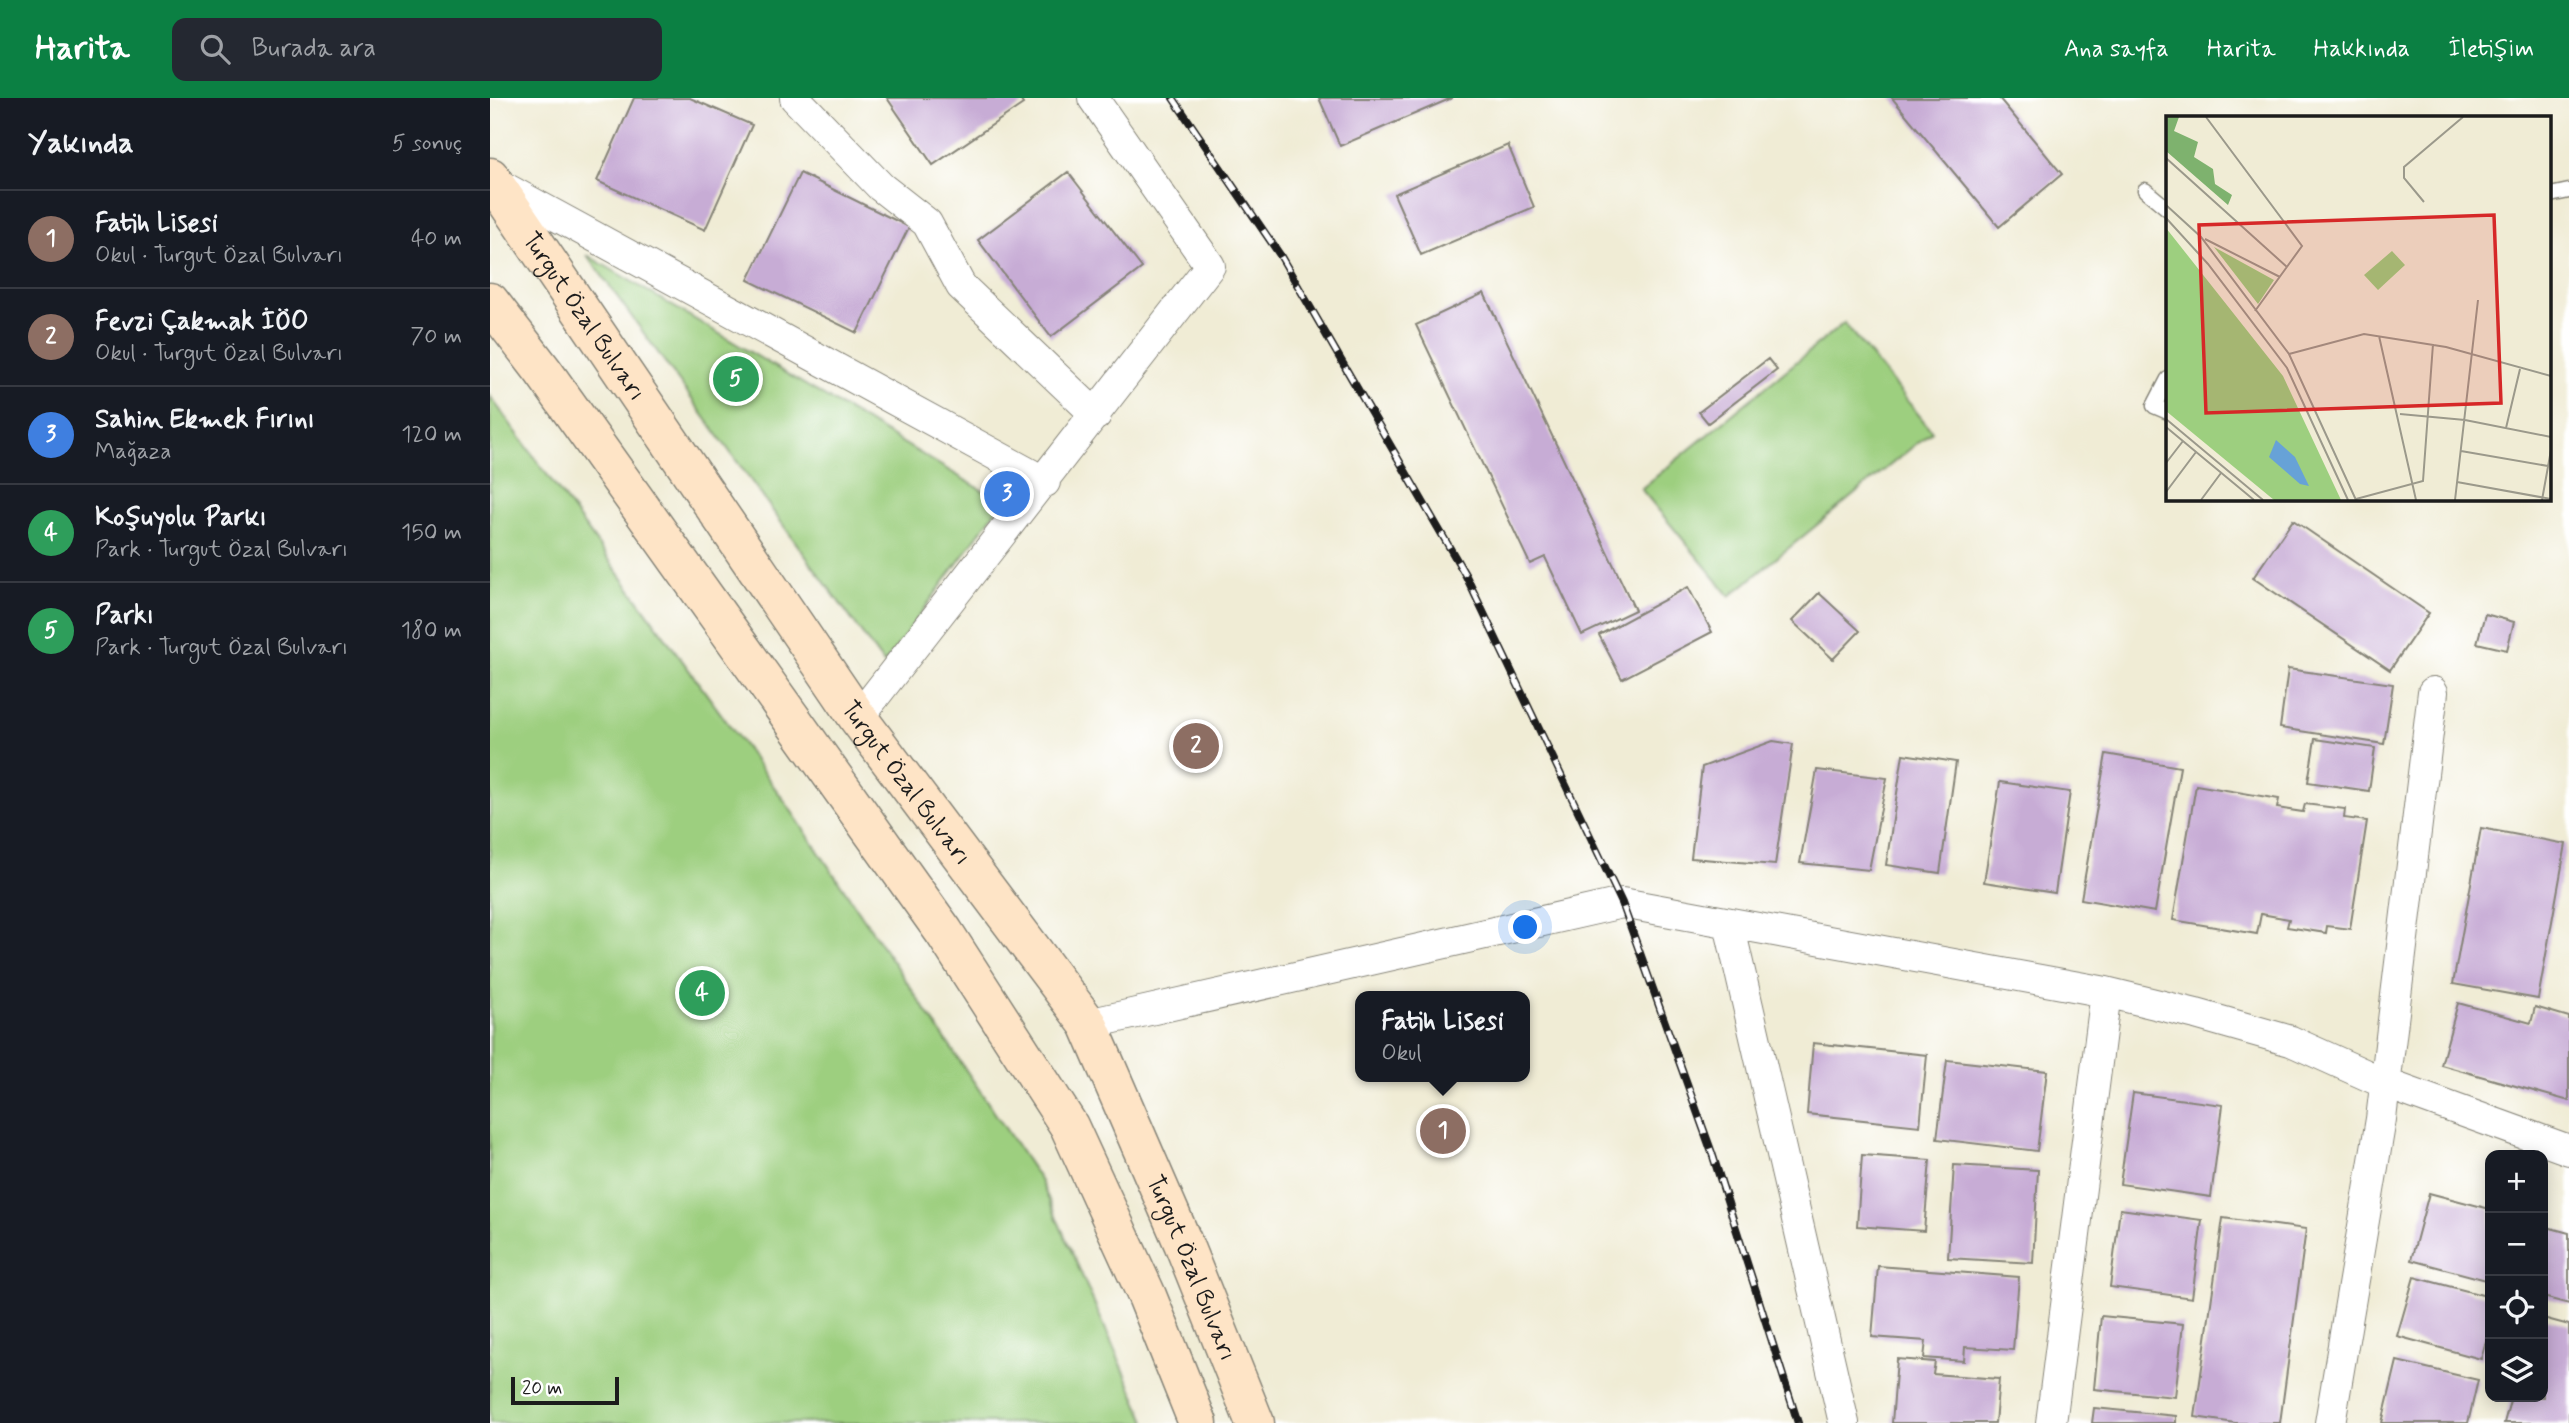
<!DOCTYPE html>
<html lang="tr">
<meta charset="utf-8">
<style>
:root{--surface:#171b24;--page:#242831;--text:#f1f3f6;--muted:#9ea1a6;--line:#363941;--accent:#0b8043}
body{margin:0;font-family:Mynerve,sans-serif;background:var(--page);color:var(--text)}
.controls{position:absolute;right:21px;bottom:21px;display:grid;overflow:hidden;border-radius:14px;box-shadow:0 4px 18px #0003}
.controls button{width:63px;height:63px;display:grid;place-items:center;padding:0;border:0;border-bottom:2px solid var(--line);background:var(--surface);color:var(--text);font:35px sans-serif}
.scale{position:absolute;left:21px;bottom:18px;width:108px;box-sizing:border-box;padding-left:7px;border:4px solid #1c1c1c;border-top:0;font-size:19px;line-height:24px;white-space:nowrap;color:#1c1c1c;-webkit-text-stroke:5px #fff;paint-order:stroke}
.you{position:absolute;left:1036px;top:830px;width:24px;height:24px;margin:-18px;border:5px solid #fff;border-radius:50%;background:#1a73e8;box-shadow:0 0 0 10px #1a73e833}
.badge{display:grid;place-items:center;width:46px;height:46px;border-radius:50%;background:var(--accent);color:#fff;font-size:23px;font-weight:700}
.pin{position:absolute;translate:-50% -50%;border:4px solid #fff;box-shadow:0 2px 7px #0006}
.popup{position:absolute;left:865px;top:893px;width:175px;height:91px;box-sizing:border-box;display:grid;place-content:center;border-radius:14px;background:var(--surface);filter:drop-shadow(0 2px 5px #0005);font-size:23px;white-space:nowrap;color:var(--muted)}
.popup b{font-size:26px;color:var(--text)}
.popup::after{content:'';position:absolute;left:50%;top:100%;margin-left:-14px;border:14px solid transparent;border-top-color:var(--surface)}
.list{margin:0;padding:0;list-style:none}
h2{display:flex;justify-content:space-between;align-items:center;height:91px;margin:0;padding:0 28px;font-size:30px}
h2 small{font-size:23px;font-weight:400;color:var(--muted)}
.list li{display:grid;grid-template-columns:46px 1fr auto;gap:21px;align-items:center;box-sizing:border-box;height:98px;padding:0 28px;border-top:2px solid var(--line)}
.list b{display:block;font-size:26px;white-space:nowrap}
.list p{margin:0;font-size:23px;white-space:nowrap;color:var(--muted)}
.list em{font-size:23px;font-style:normal;color:var(--muted)}
.icon{flex:none;width:38px;height:38px;fill:none;stroke:currentColor;stroke-width:2;stroke-linecap:round;stroke-linejoin:round}
.map{position:relative;flex:none;width:2079px;height:1325px;overflow:hidden}
header{display:flex;align-items:center;gap:42px;box-sizing:border-box;height:98px;padding:0 35px;background:var(--accent);color:#fff}
header strong{font-size:33px}
nav{display:flex;gap:38px;margin-inline-start:auto;font-size:24px}
.search{width:490px;height:63px;background:var(--page);display:flex;align-items:center;gap:18px;box-sizing:border-box;padding:0 24px;border-radius:14px;color:var(--muted);font-size:26px}
main{display:flex}
aside{flex:1;background:var(--surface)}
.map>svg:first-child{display:block}
.green{fill:#9dcf7f;stroke:#5c764e;stroke-width:2}
.building{fill:#c7acd5}
.lines{fill:none;stroke-linecap:round;stroke-linejoin:round}
.lane-casing{stroke:#868478;stroke-width:17}
.street-casing{stroke:#868478;stroke-width:32}
.secondary-casing{stroke:#868478;stroke-width:41}
.lane{stroke:#fff;stroke-width:14}
.street{stroke:#fff;stroke-width:30}
.secondary{stroke:#fee4c6;stroke-width:38}
.rail-casing{stroke:#1c1c1c;stroke-width:8}
.rail{stroke:#fff;stroke-width:5;stroke-dasharray:16;stroke-linecap:butt}
.labels{text-anchor:middle;stroke-width:5;stroke-linejoin:round;paint-order:stroke}
.street-label{font-size:24px;fill:#1c1c1c;stroke:#fff}
.inset-road{fill:none;stroke:#9b998b;stroke-width:2}
.view{fill:#d62828;fill-opacity:0.15;stroke:#d62828;stroke-width:3.5}
.inset-edge{fill:none;stroke:#1c1c1c;stroke-width:3.5}
</style>
<header>
<strong>Harita</strong>
<div class="search"><svg class="icon" aria-label="search" viewBox="0 0 24 24"><circle cx="10" cy="10" r="6"/><path d="M15 15l6 6"/></svg>Burada ara</div>
<nav><a>Ana sayfa</a><a>Harita</a><a>Hakkında</a><a>İletişim</a></nav>
</header>
<main>
<aside>
<h2>Yakında<small>5 sonuç</small></h2>
<ul class="list">
<li><span class="badge" style="background:#8d6e63">1</span><div><b>Fatih Lisesi</b><p>Okul · Turgut Özal Bulvarı</p></div><em>40 m</em></li>
<li><span class="badge" style="background:#8d6e63">2</span><div><b>Fevzi Çakmak İÖO</b><p>Okul · Turgut Özal Bulvarı</p></div><em>70 m</em></li>
<li><span class="badge" style="background:#3f7fe0">3</span><div><b>Sahin Ekmek Fırını</b><p>Mağaza</p></div><em>120 m</em></li>
<li><span class="badge" style="background:#2e9e5b">4</span><div><b>Koşuyolu Parkı</b><p>Park · Turgut Özal Bulvarı</p></div><em>150 m</em></li>
<li><span class="badge" style="background:#2e9e5b">5</span><div><b>Parkı</b><p>Park · Turgut Özal Bulvarı</p></div><em>180 m</em></li>
</ul>
</aside>
<div class="map">
<svg width="2079" height="1325" viewBox="0 0 2079 1325">
<rect width="100%" height="100%" fill="#fff"/>
<filter id="ink" filterUnits="userSpaceOnUse"><feTurbulence type="fractalNoise" baseFrequency=".0143" numOctaves="2"/><feDisplacementMap in="SourceGraphic" scale="14" xChannelSelector="R" yChannelSelector="G"/><feConvolveMatrix kernelMatrix="1 2 1 2 8 2 1 2 1" color-interpolation-filters="sRGB"/></filter>
<filter id="wash" filterUnits="userSpaceOnUse"><feTurbulence type="fractalNoise" baseFrequency=".00686" numOctaves="4" result="noise"/><feDisplacementMap in="SourceGraphic" scale="28" xChannelSelector="R" yChannelSelector="G"/><feGaussianBlur stdDeviation="1.57" result="paint"/><feColorMatrix in="noise" values="0 0 0 0 0 0 0 0 0 0 0 0 0 0 0 0 0 1.4 0 .05"/><feComposite in="paint" operator="in"/></filter>
<g filter="url(#wash)">
<rect width="100%" height="100%" fill="#f0ecd5"/>
<!-- green -->
<path class="green" d="M97 157 512 404 394 566Z
M1354 225 1442 333 1240 498 1151 391Z
M0 298 298 708 550 1082 657 1325H0Z"/>
<g id="blocks">
<!-- building -->
<path class="building" d="M144 0H200L262 27 215 132 107 83Z
M397 0H529L533 6 443 67Z
M829 0H962L850 48Z
M1402 0H1509L1572 76 1509 129Z
M1018 47 1044 109 931 157 904 96Z
M578 74 652 170 561 239 488 142Z
M310 75 419 129 367 235 258 182Z
M994 195 1145 512 1092 537 1055 459 1040 466 926 227Z
M1278 261 1287 272 1218 325 1209 314Z
M1803 422 1939 515 1900 572 1763 480Z
M1198 489 1222 534 1132 581 1109 537Z
M1329 495 1370 533 1343 561 1302 523Z
M1995 516 2024 524 2017 552 1987 545Z
M1798 571 1903 586 1894 646 1790 630Z
M1825 641 1885 650 1879 693 1818 684Z
M1283 643 1303 646 1285 767 1201 760 1212 669Z
M1413 656 1466 664 1450 775 1396 767Z
M1616 656 1690 669 1665 814 1591 801Z
M1327 672 1397 680 1379 772 1310 765Z
M1510 684 1580 694 1565 795 1494 784Z
M1706 687 1789 701 1787 710 1813 714 1815 706 1855 711 1854 720 1877 723 1860 831 1837 828 1836 835 1797 829 1799 821 1771 816 1767 836 1683 822Z
M1991 730 2076 746 2048 901 1963 886Z
M1968 905 2041 925 2045 909 2079 919V1003L1951 967Z
M1323 945 1437 957 1430 1028 1317 1016Z
M1457 962 1557 973 1547 1053 1447 1041Z
M1643 995 1733 1007 1721 1099 1630 1086Z
M1372 1057 1440 1062 1434 1133 1367 1128Z
M1464 1067 1548 1072 1543 1165 1458 1160Z
M1939 1095 2000 1111V1183L1921 1162Z
M1630 1111 1712 1122 1702 1200 1620 1189Z
M1733 1120 1816 1131 1790 1325H1745L1705 1319Z
M2057 1129 2079 1135V1206L2053 1199V1147Z
M1388 1168 1529 1179 1523 1252 1475 1249 1474 1263 1434 1260 1436 1243 1382 1239Z
M1924 1179 2000 1199V1228L1991 1261 1907 1238Z
M1611 1218 1693 1226 1685 1299 1604 1291Z
M2053 1220 2079 1227V1325H2014L2021 1299H2053Z
M1407 1261 1445 1264 1443 1276 1509 1281 1505 1325H1402Z
M1907 1263 1988 1282 1978 1325H1892Z
M1604 1310 1686 1318V1325H1602Z"/>
</g>
</g>
<g filter="url(#ink)">
<use href="#blocks" fill-opacity="0" stroke="#868478" stroke-width="2"/>
<g class="lines">
<!-- lane casing -->
<g class="lane-casing">
<path id="lane" d="M1655 92 1678 111
M2060 97 2079 93
M1678 281 1664 308 1678 314"/>
</g>
<!-- street casing -->
<g class="street-casing">
<path id="street" d="M305 0 391 89 437 125 471 188 606 317
M6 85 555 384
M368 620 720 168 603 0
M1239 826 1354 1325
M598 926 1132 805 1616 894 1706 916 1801 943 1894 985 2079 1052
M1561 1325 1616 894
M1840 1325 1891 1021 1943 594"/>
</g>
<!-- secondary casing -->
<g class="secondary-casing">
<g id="secondary">
<path id="s1" d="M0 79 368 620 598 926 693 1145 765 1325"/>
<path d="M0 204 53 273 454 834 579 1028 657 1198 708 1325"/>
</g>
</g>
<!-- lane -->
<use href="#lane" class="lane"/>
<!-- street -->
<use href="#street" class="street"/>
<!-- secondary -->
<use href="#secondary" class="secondary"/>
<!-- rail casing -->
<g class="rail-casing">
<path id="rail" d="M683 0 790 157 976 478 1132 805 1222 1055 1308 1325"/>
</g>
<!-- rail -->
<use href="#rail" class="rail"/>
</g>
</g>
<g class="labels">
<!-- street labels -->
<g class="street-label">
<text dy="8" stroke="none"><textPath href="#s1" startOffset="168">Turgut Özal Bulvarı</textPath></text>
<text dy="8" stroke="none"><textPath href="#s1" startOffset="735">Turgut Özal Bulvarı</textPath></text>
<text dy="8" stroke="none"><textPath href="#s1" startOffset="1302">Turgut Özal Bulvarı</textPath></text>
</g>
</g>
<!-- overview -->
<g transform="translate(1676 18)">
<rect width="385" height="385" fill="#f0ecd5"/>
<path d="M0 112 117 260 175 384H108L0 295ZM48 131 108 164 92 188ZM226 135 239 149 212 174 198 159Z" fill="#9dcf7f"/>
<path d="M0 1H13L8 15 32 26 28 41 47 53 49 68 66 79 62 89 0 35Z" fill="#7eb26e"/>
<path d="M110 324 129 341 143 370 134 368 103 341Z" fill="#67a2d7"/>
<path class="inset-road" d="M40 1 136 130 89 195M0 42 121 151M258 86 238 62V51L297 1M0 89 35 121 123 238 190 384M0 102 42 148 121 252 182 384M39 123 114 161M213 220 250 384M123 238 198 218 280 231 385 260M234 298 299 304 385 321M0 303 97 384M0 311 88 384M340 312 354 253M295 335 382 350M0 347 17 325M291 366 385 383M0 376 30 336M190 383 257 365 267 228M35 384 55 357M289 384 312 184M376 384 385 334"/>
<path class="view" d="M328 99 335 287 40 297 33 109Z"/>
<rect width="385" height="385" class="inset-edge"/>
</g>
</svg>
<div class="controls">
<button>+</button>
<button>−</button>
<button><svg class="icon" aria-label="locate" viewBox="0 0 24 24"><circle cx="12" cy="12" r="6"/><path d="M12 2v4M12 18v4M2 12h4M18 12h4"/></svg></button>
<button><svg class="icon" aria-label="layers" viewBox="0 0 24 24"><path d="M12 4l9 5-9 5-9-5zM3 14l9 5 9-5"/></svg></button>
</div>
<div class="scale">20 m</div>
<div class="you"></div>
<div class="pin badge" style="left:953px;top:1033px;background:#8d6e63">1</div>
<div class="popup"><b>Fatih Lisesi</b>Okul</div>
<div class="pin badge" style="left:706px;top:648px;background:#8d6e63">2</div>
<div class="pin badge" style="left:517px;top:396px;background:#3f7fe0">3</div>
<div class="pin badge" style="left:212px;top:895px;background:#2e9e5b">4</div>
<div class="pin badge" style="left:246px;top:281px;background:#2e9e5b">5</div>
</div>
</main>
